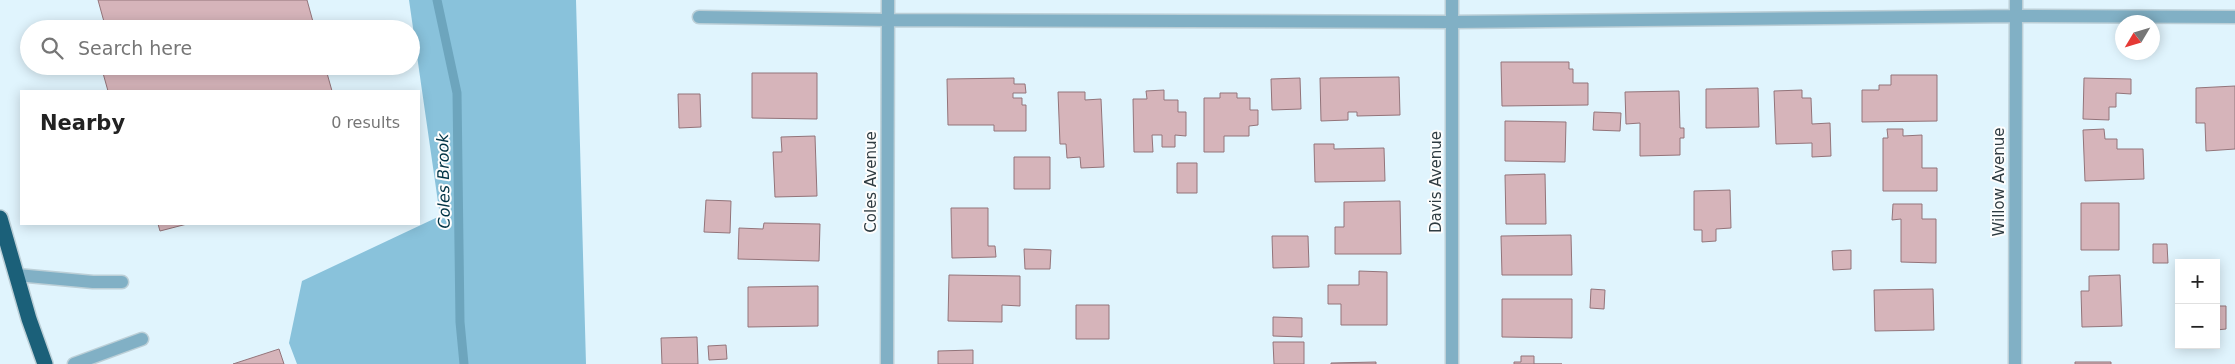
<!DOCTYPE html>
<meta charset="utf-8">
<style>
:root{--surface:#fff;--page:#f6f6f6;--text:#222;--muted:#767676;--line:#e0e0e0}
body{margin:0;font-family:"DejaVu Sans",sans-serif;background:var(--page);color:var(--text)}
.controls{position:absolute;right:15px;bottom:15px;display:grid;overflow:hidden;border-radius:0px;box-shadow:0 2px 12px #0003}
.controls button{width:45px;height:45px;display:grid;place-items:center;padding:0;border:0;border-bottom:1px solid var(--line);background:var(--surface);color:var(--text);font:25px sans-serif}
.compass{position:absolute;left:2115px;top:15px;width:45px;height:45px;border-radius:50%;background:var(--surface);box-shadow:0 2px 12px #0003;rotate:232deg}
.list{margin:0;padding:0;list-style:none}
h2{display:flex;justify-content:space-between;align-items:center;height:65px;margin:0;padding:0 20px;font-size:21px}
h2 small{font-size:16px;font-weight:400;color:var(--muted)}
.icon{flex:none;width:28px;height:28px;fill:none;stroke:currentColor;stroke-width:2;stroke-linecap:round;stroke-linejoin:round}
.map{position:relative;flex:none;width:2235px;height:364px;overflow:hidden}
.search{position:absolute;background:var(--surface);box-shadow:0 2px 12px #0003;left:20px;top:20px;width:400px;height:55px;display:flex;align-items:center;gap:12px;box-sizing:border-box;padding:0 18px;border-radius:28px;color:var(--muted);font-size:19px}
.panel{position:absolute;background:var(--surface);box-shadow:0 2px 12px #0003;left:20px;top:90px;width:400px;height:135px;border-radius:0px}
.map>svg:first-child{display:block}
.forest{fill:#89c2db}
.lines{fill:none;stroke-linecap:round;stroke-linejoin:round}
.stream{stroke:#6da5bd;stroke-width:9}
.building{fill:#d6b4ba;stroke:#93747a}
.lane-casing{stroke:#bccfd7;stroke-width:15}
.street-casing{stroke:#bccfd7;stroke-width:15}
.highway-casing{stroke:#bccfd7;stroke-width:18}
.lane{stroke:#81b0c5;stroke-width:12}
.street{stroke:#81b0c5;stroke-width:12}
.highway{stroke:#1b6079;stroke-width:15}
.labels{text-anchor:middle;stroke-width:4;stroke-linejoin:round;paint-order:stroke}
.street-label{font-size:15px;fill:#2e3b41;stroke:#fdfdfd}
.water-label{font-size:16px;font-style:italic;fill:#034;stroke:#fdfdfd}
</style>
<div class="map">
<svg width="2235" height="364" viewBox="0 0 2235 364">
<rect width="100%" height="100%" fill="#e0f4fd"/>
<!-- forest -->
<path class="forest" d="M409 0H576L586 364H297L289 343 302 281 440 216Z"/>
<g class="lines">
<!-- stream -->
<path class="stream" d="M437 0 457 93 460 322 464 364"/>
</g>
<!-- building -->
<path class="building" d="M98 0H307L315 29H106Z
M1501 62H1569V69H1573V83H1588V105L1502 106Z
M101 66H325L332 91H108Z
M752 73H817V119L752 118Z
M1891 75H1937V121L1862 122V90H1879V85H1891Z
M1399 77 1400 115 1357 116V112H1348V120L1321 121 1320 78Z
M1014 78V84H1025L1026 93H1013V98H1022V105H1026V131H994V125H948L947 79Z
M1300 78 1301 109 1272 110 1271 79Z
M2084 78 2131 79V94L2116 93V107H2109V120L2083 119Z
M2235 86V149L2206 151 2205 123H2196V88Z
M1758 88 1759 127 1706 128V89Z
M1164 90V100H1178V112H1186V136L1175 135V147H1162V135H1152L1153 152H1134L1133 99H1147L1146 91Z
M1802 90V98H1811L1812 124 1830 123 1831 156 1812 157V143L1776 144 1774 91Z
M1679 91 1680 128H1684V138H1680V155L1640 156V123L1626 124 1625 92Z
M1058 92H1085V100L1101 99 1104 167 1081 168 1080 157 1067 158 1066 144H1060Z
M1220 93H1237V98H1250V110H1258V125L1249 126V136H1224V152H1204V98H1220Z
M678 94H700L701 127 679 128Z
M1594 112 1621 113 1620 131 1593 130Z
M1505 121 1566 122 1565 162 1505 161Z
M1887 129H1903V136L1922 135V168H1937V191H1883V138H1888Z
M2104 129 2105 139H2117V149H2143L2144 179 2085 181 2083 130Z
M815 136 817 196 775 197 773 152H782L781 137Z
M1314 144H1334V149L1384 148 1385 181 1315 182Z
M1014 157H1050V189H1014Z
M1177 163H1197V193H1177Z
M1545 174 1546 224H1506L1505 175Z
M1730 190 1731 228 1716 229V241L1702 242V230H1694V191Z
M706 200 731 201 730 233 704 232Z
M1400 201 1401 254H1335V227H1344V202Z
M2081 203H2119V250H2081Z
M1893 204H1922V219H1936V263L1901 262V219L1892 220Z
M951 208H988V246H995L996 257 952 258Z
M764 223 820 224 819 261 738 259 739 228 763 229Z
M158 224H187L160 231Z
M1571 235 1572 275H1502L1501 236Z
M1272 236H1308L1309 267 1273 268Z
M2153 244H2167L2168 263H2153Z
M1024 249 1051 250 1050 269H1025Z
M1851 250V269L1833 270 1832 251Z
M1359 271 1387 272V325H1341V304H1328V285H1359Z
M949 275 1020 276V306L1002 305V322L948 321Z
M2120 275 2122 326 2082 327 2081 291H2089V276Z
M818 286V326L748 327V287Z
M1591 289 1605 290 1604 309 1590 308Z
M1933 289 1934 330 1875 331 1874 290Z
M1502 299H1572V338L1502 337Z
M1076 305H1109V339H1076Z
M2216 306H2226V329L2216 330Z
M1273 317 1302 318V337L1273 336Z
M697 337 698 364H662L661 338Z
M1273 342H1304V364H1274Z
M726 345 727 359 709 360 708 346Z
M279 349 284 364H233Z
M973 350V364H938V351Z
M1521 356H1534V364H1562H1514V362H1521Z
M1376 362V364H1331V363Z
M2075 362H2111V364H2075Z"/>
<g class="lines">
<!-- lane casing -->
<g class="lane-casing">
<path id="lane" d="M1452 0V364
M17 275 93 282H122
M74 364 142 339"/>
</g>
<!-- street casing -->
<g class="street-casing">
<path id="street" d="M699 17 888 20 1452 22 2016 16 2235 17
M887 364 888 0
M2015 364 2016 0"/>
</g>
<!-- highway casing -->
<g class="highway-casing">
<path id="highway" d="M0 218 29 319 45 364"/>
</g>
<!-- lane -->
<use href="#lane" class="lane"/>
<!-- street -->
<use href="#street" class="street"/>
<!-- highway -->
<use href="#highway" class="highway"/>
</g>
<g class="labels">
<!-- street labels -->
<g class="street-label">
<text transform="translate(871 182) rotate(-90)" y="5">Coles Avenue</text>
<text transform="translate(1436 182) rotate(-90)" y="5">Davis Avenue</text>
<text transform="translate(1999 182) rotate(-90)" y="5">Willow Avenue</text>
</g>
<!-- water labels -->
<g class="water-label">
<text transform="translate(443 181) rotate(-91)" y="6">Coles Brook</text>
</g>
</g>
</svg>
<div class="controls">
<button>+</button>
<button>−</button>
</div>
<svg class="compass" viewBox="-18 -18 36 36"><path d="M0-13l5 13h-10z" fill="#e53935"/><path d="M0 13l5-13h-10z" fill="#767676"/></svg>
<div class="search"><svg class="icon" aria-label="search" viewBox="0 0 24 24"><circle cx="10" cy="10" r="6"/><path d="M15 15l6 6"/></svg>Search here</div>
<section class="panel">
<h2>Nearby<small>0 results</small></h2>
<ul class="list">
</ul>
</section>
</div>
